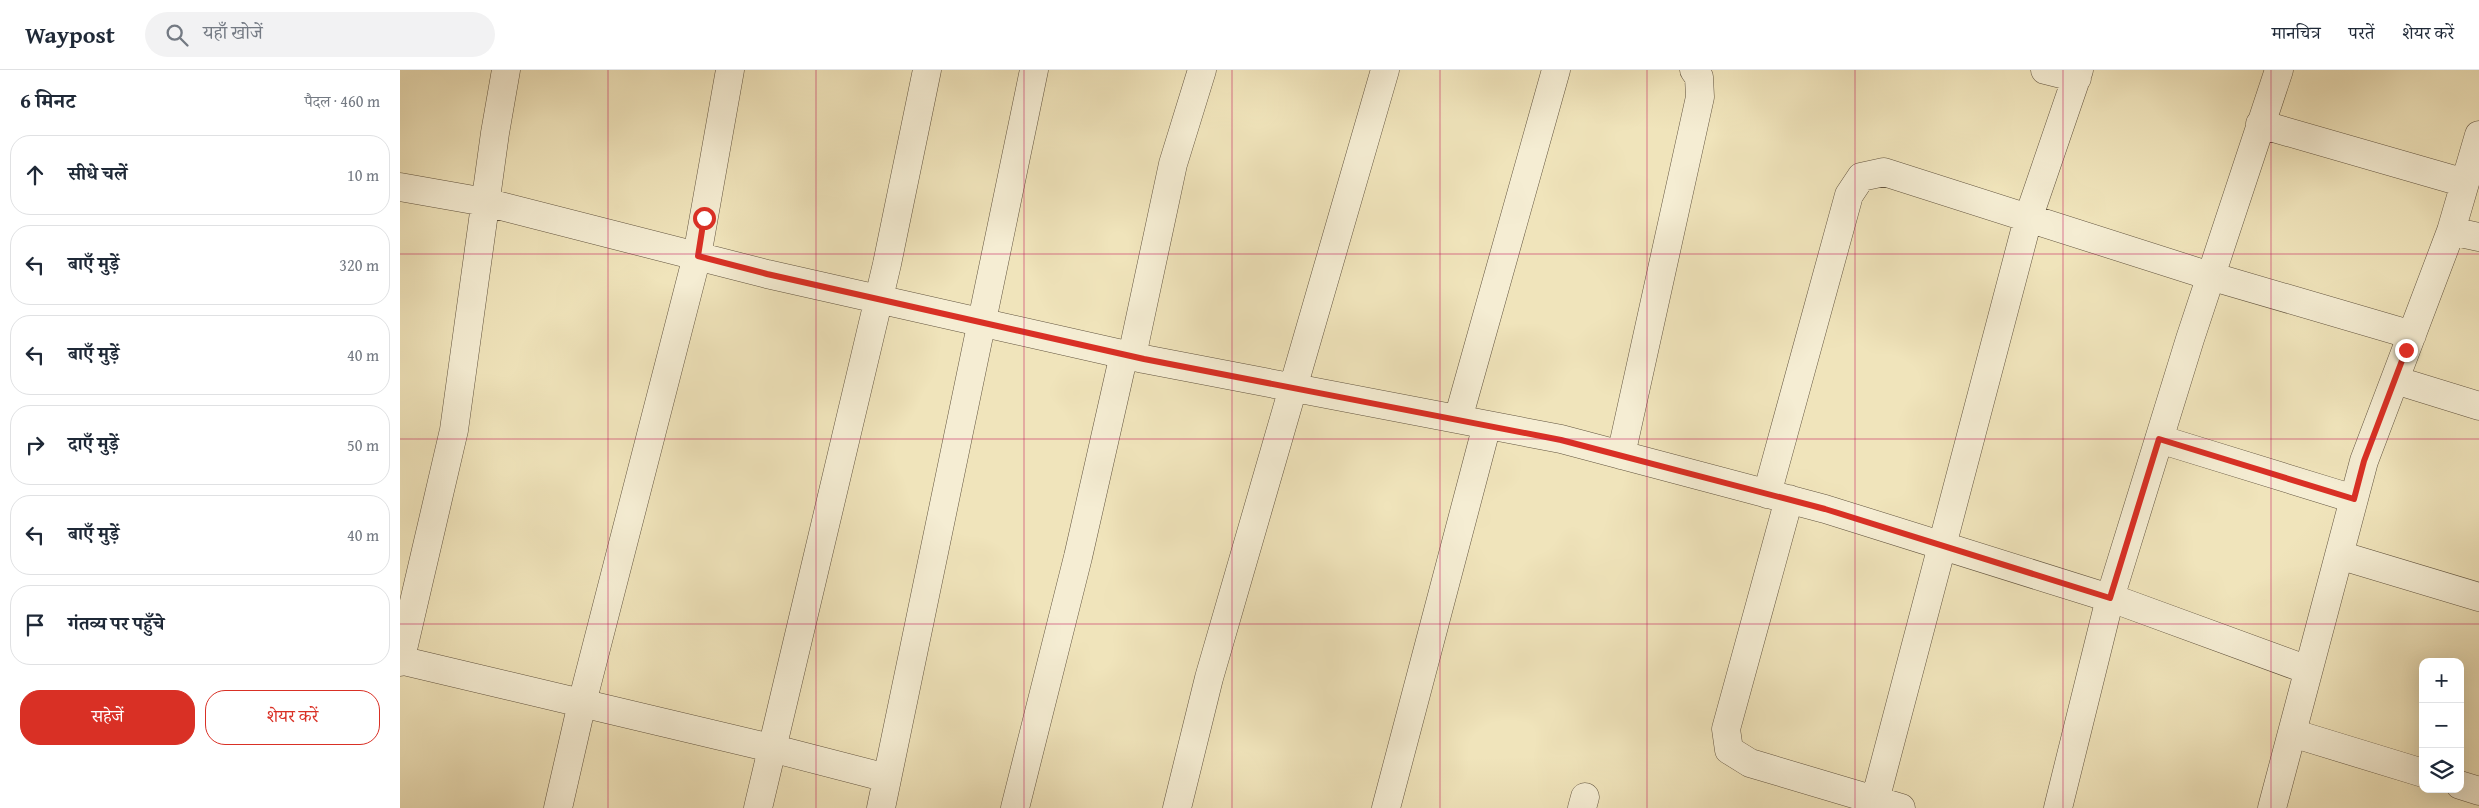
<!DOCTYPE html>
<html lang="hi">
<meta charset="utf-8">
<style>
:root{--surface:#fff;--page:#f2f2f3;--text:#1f2937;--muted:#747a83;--line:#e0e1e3;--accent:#d93025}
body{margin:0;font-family:"Gentium Book Plus","Noto Serif Devanagari",serif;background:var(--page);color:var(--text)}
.controls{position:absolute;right:15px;bottom:15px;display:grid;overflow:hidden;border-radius:10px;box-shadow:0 5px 20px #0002}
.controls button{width:45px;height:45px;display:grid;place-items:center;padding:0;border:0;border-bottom:1px solid var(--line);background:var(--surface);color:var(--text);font:25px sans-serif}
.stop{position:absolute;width:15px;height:15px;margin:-11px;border:4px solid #d93025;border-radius:50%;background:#fff}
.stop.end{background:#d93025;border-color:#fff;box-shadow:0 1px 5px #0008}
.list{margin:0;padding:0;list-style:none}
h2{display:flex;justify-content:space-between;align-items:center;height:65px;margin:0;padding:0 20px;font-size:21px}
h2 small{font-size:16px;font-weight:400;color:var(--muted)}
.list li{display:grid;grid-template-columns:32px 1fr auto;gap:15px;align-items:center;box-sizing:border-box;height:80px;margin:0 10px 10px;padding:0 10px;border:1px solid var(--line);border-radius:20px}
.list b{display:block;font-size:19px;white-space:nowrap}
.list em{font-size:16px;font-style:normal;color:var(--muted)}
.actions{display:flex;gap:10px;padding:15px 20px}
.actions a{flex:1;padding:11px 0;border:1px solid var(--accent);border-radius:20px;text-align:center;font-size:18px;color:var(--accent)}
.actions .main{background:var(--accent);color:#fff}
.icon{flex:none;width:28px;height:28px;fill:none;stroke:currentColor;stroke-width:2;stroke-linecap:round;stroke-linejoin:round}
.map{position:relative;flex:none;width:2079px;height:738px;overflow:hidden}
header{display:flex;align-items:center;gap:30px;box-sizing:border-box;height:70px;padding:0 25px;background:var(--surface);border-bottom:1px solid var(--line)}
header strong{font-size:24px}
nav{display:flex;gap:28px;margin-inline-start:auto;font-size:18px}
.search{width:350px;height:45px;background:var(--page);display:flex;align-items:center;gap:12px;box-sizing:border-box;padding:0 18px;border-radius:28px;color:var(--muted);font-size:19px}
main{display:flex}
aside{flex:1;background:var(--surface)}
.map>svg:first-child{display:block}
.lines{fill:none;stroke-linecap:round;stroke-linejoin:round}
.minor-casing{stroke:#61533e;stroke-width:29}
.minor{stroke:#f5edd3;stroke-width:28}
.route{stroke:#d93025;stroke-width:6}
.grid{fill:none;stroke:#c2185b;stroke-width:1;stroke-opacity:0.55}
</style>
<header>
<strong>Waypost</strong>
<div class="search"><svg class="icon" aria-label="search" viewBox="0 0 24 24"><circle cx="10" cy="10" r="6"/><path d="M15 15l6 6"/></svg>यहाँ खोजें</div>
<nav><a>मानचित्र</a><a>परतें</a><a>शेयर करें</a></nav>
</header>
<main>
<aside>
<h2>6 मिनट<small>पैदल · 460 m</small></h2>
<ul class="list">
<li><svg class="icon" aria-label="ahead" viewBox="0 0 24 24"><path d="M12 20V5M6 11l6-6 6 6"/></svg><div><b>सीधे चलें</b></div><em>10 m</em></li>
<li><svg class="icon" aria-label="left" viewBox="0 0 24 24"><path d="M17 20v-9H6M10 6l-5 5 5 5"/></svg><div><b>बाएँ मुड़ें</b></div><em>320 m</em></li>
<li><svg class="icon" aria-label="left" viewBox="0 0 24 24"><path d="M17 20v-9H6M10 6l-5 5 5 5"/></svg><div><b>बाएँ मुड़ें</b></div><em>40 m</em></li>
<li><svg class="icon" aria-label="right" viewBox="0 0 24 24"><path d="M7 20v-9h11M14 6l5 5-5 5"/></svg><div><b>दाएँ मुड़ें</b></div><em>50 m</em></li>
<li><svg class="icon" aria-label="left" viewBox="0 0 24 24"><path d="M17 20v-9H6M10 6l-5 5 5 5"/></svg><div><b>बाएँ मुड़ें</b></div><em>40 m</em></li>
<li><svg class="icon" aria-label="arrive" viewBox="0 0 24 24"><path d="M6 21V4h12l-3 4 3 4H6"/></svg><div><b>गंतव्य पर पहुँचे</b></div></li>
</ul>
<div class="actions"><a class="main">सहेजें</a><a>शेयर करें</a></div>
</aside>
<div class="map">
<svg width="2079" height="738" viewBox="0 0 2079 738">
<rect width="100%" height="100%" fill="#f0e4bb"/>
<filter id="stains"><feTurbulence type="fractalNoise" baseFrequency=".004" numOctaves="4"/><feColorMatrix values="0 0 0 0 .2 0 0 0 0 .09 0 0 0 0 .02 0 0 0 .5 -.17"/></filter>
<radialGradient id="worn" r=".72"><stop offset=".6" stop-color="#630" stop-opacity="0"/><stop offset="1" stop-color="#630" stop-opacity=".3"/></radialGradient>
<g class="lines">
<!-- minor casing -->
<g class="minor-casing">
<path id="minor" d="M1645 0 1677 8
M1860 54 2065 113
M0 117 85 132 367 204 744 289 1161 369 1425 439 1722 532 1908 600
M2051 161 2079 167
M732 286 773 94 802 0
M1995 310 2079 336
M1058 349 1156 0
M1759 369 1954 429
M1221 385 1300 27 1299 7 1294 0
M1367 424 1449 125 1461 107 1484 102 1810 206 2012 265
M1389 429 1326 659 1329 680 1350 693 1501 738
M1939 485 2079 527
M0 590 371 678 487 708
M0 592 54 360 95 63 106 0
M1892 663 2023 703
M2060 715 2079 721
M158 738 182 633 297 186 330 0
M358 738 487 194 527 0
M481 738 634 0
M615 738 678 487 724 284
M777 738 809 608 985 0
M986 738 1087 355
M1182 738 1185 727
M1473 738 1628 149 1679 0
M1658 738 1710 528 1790 269 1879 0
M1872 738 1964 391 2051 161 2079 65"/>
</g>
<!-- minor -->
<use href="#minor" class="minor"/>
</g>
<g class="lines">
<!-- route -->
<path class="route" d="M304 148 298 186 367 204 744 289 1161 370 1425 439 1710 528 1759 369 1954 429 1964 391 2006 280"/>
</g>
<!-- grid -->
<path class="grid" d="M208 0V738M416 0V738M624 0V738M832 0V738M1040 0V738M1247 0V738M1455 0V738M1663 0V738M1871 0V738M0 184H2079M0 369H2079M0 554H2079"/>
<rect width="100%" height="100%" filter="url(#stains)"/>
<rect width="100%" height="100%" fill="url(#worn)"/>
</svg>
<div class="controls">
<button>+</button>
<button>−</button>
<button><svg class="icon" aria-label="layers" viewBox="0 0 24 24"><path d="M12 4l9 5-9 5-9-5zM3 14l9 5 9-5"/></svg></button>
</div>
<div class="stop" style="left:304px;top:148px"></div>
<div class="stop end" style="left:2006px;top:280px"></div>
</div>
</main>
